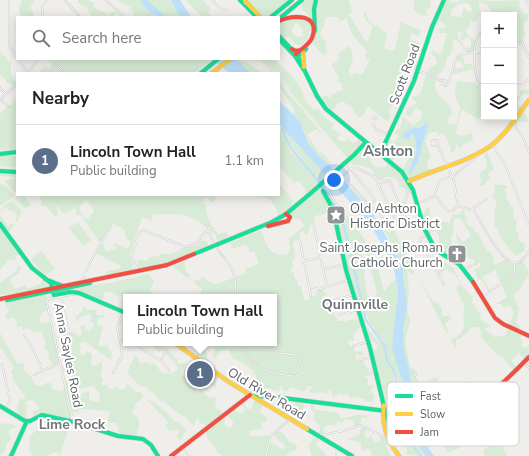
<!DOCTYPE html>
<meta charset="utf-8">
<style>
:root{--surface:#fff;--page:#f6f6f6;--text:#222;--muted:#767676;--line:#e0e0e0;--accent:#db2777}
body{margin:0;font-family:"Nunito Sans",sans-serif;background:var(--page);color:var(--text)}
.controls{position:absolute;right:12px;top:12px;display:grid;overflow:hidden;border-radius:0px;box-shadow:0 2px 10px #0003}
.controls button{width:36px;height:36px;display:grid;place-items:center;padding:0;border:0;border-bottom:1px solid var(--line);background:var(--surface);color:var(--text);font:20px sans-serif}
.you{position:absolute;left:334px;top:180px;width:14px;height:14px;margin:-10px;border:3px solid #fff;border-radius:50%;background:#1a73e8;box-shadow:0 0 0 6px #1a73e833}
.badge{display:grid;place-items:center;width:26px;height:26px;border-radius:50%;background:var(--accent);color:#fff;font-size:13px;font-weight:700}
.pin{position:absolute;translate:-50% -50%;border:2px solid #fff;box-shadow:0 1px 4px #0006}
.popup{position:absolute;left:123px;top:294px;width:154px;height:52px;box-sizing:border-box;display:grid;place-content:center;border-radius:0px;background:var(--surface);filter:drop-shadow(0 1px 3px #0005);font-size:13px;white-space:nowrap;color:var(--muted)}
.popup b{font-size:15px;color:var(--text)}
.popup::after{content:'';position:absolute;left:50%;top:100%;margin-left:-8px;border:8px solid transparent;border-top-color:var(--surface)}
.list{margin:0;padding:0;list-style:none}
h2{display:flex;justify-content:space-between;align-items:center;height:52px;margin:0;padding:0 16px;font-size:17px}
h2 small{font-size:13px;font-weight:400;color:var(--muted)}
.list li{display:grid;grid-template-columns:26px 1fr auto;gap:12px;align-items:center;box-sizing:border-box;height:72px;padding:0 16px;border-top:1px solid var(--line)}
.list b{display:block;font-size:15px;white-space:nowrap}
.list p{margin:0;font-size:13px;white-space:nowrap;color:var(--muted)}
.list em{font-size:13px;font-style:normal;color:var(--muted)}
.icon{flex:none;width:22px;height:22px;fill:none;stroke:currentColor;stroke-width:2;stroke-linecap:round;stroke-linejoin:round}
.map{position:relative;flex:none;width:529px;height:456px;overflow:hidden}
.search{position:absolute;background:var(--surface);box-shadow:0 2px 10px #0003;left:16px;top:16px;width:264px;height:44px;display:flex;align-items:center;gap:10px;box-sizing:border-box;padding:0 14px;border-radius:0px;color:var(--muted);font-size:15px}
.panel{position:absolute;background:var(--surface);box-shadow:0 2px 10px #0003;left:16px;top:72px;width:264px;height:124px;border-radius:0px}
.map>svg:first-child{display:block}
.green{fill:#d8ebd6;fill-rule:evenodd}
.water{fill:#bfe0f9}
.lines{fill:none;stroke-linecap:round;stroke-linejoin:round}
.canal{stroke:#bfe0f9;stroke-width:2}
.street-casing{stroke:#cbcccc;stroke-width:2}
.fast-casing{stroke:#cacacb;stroke-width:5}
.slow-casing{stroke:#cacacb;stroke-width:5}
.jam-casing{stroke:#cacacb;stroke-width:5}
.street{stroke:#fdfcfc;stroke-width:1}
.fast{stroke:#16e098;stroke-width:4}
.slow{stroke:#ffcf43;stroke-width:4}
.jam{stroke:#f24e42;stroke-width:4}
.rail{stroke:#e4e4e4;stroke-width:1;stroke-dasharray:1 5;stroke-linecap:butt}
.fast-bridge-casing{stroke:#d7ceb8;stroke-width:5;stroke-linecap:butt}
.fast-bridge{stroke:#16e098;stroke-width:4}
.labels{text-anchor:middle;stroke-width:4;stroke-linejoin:round;paint-order:stroke}
.street-label{font-size:13px;fill:#5f6368;stroke:#fff}
.poi-label{font-size:13px;fill:#5f6368;stroke:#fff;text-anchor:start}
.neighbourhood-label{font-size:14px;font-weight:bold;fill:#70757a;stroke:#fff}
.quarter-label{font-size:15px;font-weight:bold;fill:#70757a;stroke:#fff}
.key{fill:#fff;stroke:#cfd0d2;stroke-width:1}
.key-label{font-size:11px;fill:#5f6368}
</style>
<div class="map">
<svg width="529" height="456" viewBox="0 0 529 456">
<rect width="100%" height="100%" fill="#efeeea"/>
<!-- green -->
<path class="green" d="M22 0H35L30 8 34 12 33 17H21L19 10Z
M78 0H88L94 3V7L100 11H102L108 16 111 12H117L112 17 91 16 87 8 78 3Z
M116 0H140L144 6 158 17H133L134 14 130 7Z
M146 0H169L180 17H166Z
M186 0H203L211 9 208 14 214 17H202Z
M245 0H288L269 17H260Z
M305 0H314L312 19 302 9V4Z
M316 0H349L352 12 349 15 365 40 368 41 373 27 365 19 363 12H365L369 21 375 26 377 25 381 30 387 33 384 48 392 51 395 50 401 22 420 30 419 36 411 34 410 40 419 43 420 48 424 49 423 52 415 49 412 52 414 61 420 63 417 70H410L404 66 403 68 399 84 403 89 402 95 406 97 403 105 397 103 392 106 389 111 391 117 387 121 379 116 368 106 364 114 359 118 351 107 344 102H339L330 114 319 100 326 95 330 98 332 94 343 90 342 84 337 81 339 77 331 65 340 59 337 54 349 46C355 56 353 61 348 72L351 76 355 73 362 75 370 60 367 59 365 55 367 53 366 51 351 33 346 18 341 21 337 17H325V24L320 34 327 44 325 46 327 51 324 56 312 43 315 35Z
M413 0H431L430 8 426 10 427 16 420 15 413 9 415 2Z
M444 0H449L451 3 452 2 458 3 460 0 501 1 516 0 520 2 519 5 523 13 529 14 527 21 523 23 525 37 523 38V44L514 46V15H494L488 6 482 2 479 3V9L482 12V15L479 16 475 22 470 21V28H467L466 32 471 38 476 40 475 52 467 53 459 42 454 39 452 46 454 49 451 51V54L447 57C447 64 442 72 436 77 436 80 434 83 435 87 437 99 452 101 452 114L447 119 449 125 457 123 460 107 455 97 456 84 458 81 475 83 480 87 481 103 484 104V116L477 119 462 109 455 134 461 136 472 133 473 140 462 145 459 149 456 143V149L451 154 449 143 443 133 438 135V132H433L428 134 425 141 431 158 427 160 428 169H431L433 172 409 181 412 191 407 194 404 187H399V182L394 177H385L383 180 374 177 375 174 371 169 355 164V167L279 79V77L288 89 291 90 279 73 269 66 275 73H273L260 59C263 59 269 58 272 59 280 62 295 79 299 85 304 95 305 104 315 110L318 108 323 116 333 123 332 129 341 135 337 137 338 140 345 142 349 139 353 143 360 139 362 148 366 144 371 149 368 156 371 160 372 164 378 168 381 166 384 169 389 162 401 172 409 158 401 152 392 162 381 153 388 139 395 142 399 135 395 134V131L400 128 403 117 413 125C419 122 423 119 422 111L416 107 411 116 405 115 408 108 416 104V101L413 100 412 98 420 94 428 70 437 63 435 57 431 54 432 50 440 55 442 52 447 33H439V28H444L446 26 436 18ZM465 3 469 4 472 9 470 13 464 8 461 17 451 16V10L459 4ZM458 31 463 34 460 38 462 41 468 37 471 41V47L465 48 458 38ZM423 124H427C428 130 417 159 416 168L410 170C415 152 420 153 413 133L412 137 404 132 406 133 408 130 419 128Z
M303 16 310 22 313 30 310 31 307 39 302 45H297L289 37H284L279 34V21L286 17ZM297 23 303 30V36L297 37 291 32 295 24Z
M0 45 1 54 5 56 7 61 11 62V75L17 85V89L9 83H6V80L0 74Z
M462 54 465 64H471L474 67 471 70 452 74 453 69 464 68 462 62 456 60Z
M65 59H213L194 73H39L45 66 49 69 55 60Z
M233 59C244 59 253 65 261 73H250Z
M279 82 325 137 316 129 307 135 319 153 322 152 333 166 332 170C325 162 317 155 311 146 304 136 304 121 293 114L295 110 279 87Z
M524 89 529 90V95L523 94 517 102 528 119 529 125 527 122H519L515 127 512 124 520 113 514 109V97L520 95V91Z
M17 98V149L0 150V114L8 106 13 104V101Z
M284 126C289 134 297 139 300 147L343 193 342 194 337 190 332 193V201L352 221 354 228C367 235 368 250 372 263L378 267 384 292 391 283 396 280 398 296 392 349 400 372 406 404 408 432 427 456 406 455 407 447H404L401 441 394 439 386 445 391 456H372L371 451 367 448 363 451 361 449V443L348 440V437L352 438 354 436 359 435 362 426 366 428 364 435 367 438 371 436 375 442H379L380 436H386L384 405 370 351 376 349 378 346 375 342 367 341 363 327 358 328 357 332 353 333 354 341 350 340 348 342 350 346 354 347V351L363 352V356L356 354V361L364 360 365 365 369 369V372L363 375 368 379 367 385H374L370 390 375 397 372 402 371 409V402L365 401V399L358 397 350 398 348 394 342 395 340 393 334 397V399L330 389 326 394 322 392 311 393 309 390 312 389 311 386H307V389L303 391 290 387 287 391H284L281 386 279 388 280 392 277 390H273L271 388 257 390 255 387 256 383 251 384 257 379C254 369 242 361 233 359L229 350 221 351 215 358 212 357 215 350 213 346H208L205 349 209 363 216 366 214 372 174 343H181L196 356 204 343H274V297H210L205 293 198 297 202 289 172 266 184 262 186 272 190 275 189 278 193 282 196 279 200 280 202 277 213 284 220 283 246 273 245 269 259 264 255 252H249V247L244 245 232 249 230 243 261 230C267 246 269 258 288 254L290 249 289 238 305 226 299 219H293L289 214 309 196 305 192 306 189 298 181H295V184L279 166V127L282 131ZM285 132 292 146 300 155 301 160C286 151 291 147 283 133ZM328 213H332L335 221 340 220 341 226 337 227 346 271 360 319 348 320 346 323 343 321H338L332 310H328L327 305 330 302 324 300 323 297 328 294 324 292 323 289 317 290 316 296H310L309 300H304L301 287 298 286 297 279 294 278V272H292L290 269 294 266 292 263 295 255 293 242 299 239 300 233 303 231 307 236 310 225 314 224 315 216ZM358 240 366 250 377 292 374 297 375 300 371 302 368 301 364 275 365 268 358 244ZM359 292 370 323 384 344 378 341 365 326ZM394 372 397 375 402 425 412 445 402 434H399L400 429 397 422 399 413C389 399 392 388 394 372Z
M487 152 494 169 488 174 490 180 486 181 484 186 478 185 481 182 480 173 487 167 486 159 484 155Z
M0 156H17V168L0 166Z
M0 173 17 174V191L15 192 4 181 14 179 15 177 0 176Z
M0 183 7 187 15 196 0 206Z
M279 183 293 201 291 204 294 208 281 218 279 215 277 216 278 212 270 199 248 195H279Z
M495 185H505L508 187 505 189 507 199 514 211 513 216 514 220 517 219 515 230 518 232 519 241 524 243 525 251 516 256 513 253 498 234 499 230 495 227 494 212 497 202 491 196 494 195Z
M18 195H23L31 205 25 209 15 197Z
M38 195H69L75 199 72 195H216L215 201 210 203V200L204 197 203 203 206 205C206 214 211 229 219 234L226 232 229 236 218 242 215 234H213L209 226 206 228C193 212 172 213 153 215L151 221 142 217 130 254 134 270 104 276 107 271 119 269 121 266 95 253 101 243 105 246V251L116 250V246H114L115 243 128 249 131 242 126 238 125 230 112 223 101 242 98 240 82 216 75 214 77 208 63 214 55 204 59 214 55 217 47 207 41 205V199ZM86 200 94 211 88 219 82 215 79 207Z
M12 201 22 211 17 222 15 220 18 216 14 211 11 212 6 207 0 212 4 205Z
M429 206 431 218 430 222 434 226 437 223 445 221 449 223 453 214 457 215 464 209 465 216 468 217 466 221 469 226 474 228V232L478 233 487 251H490C494 256 492 261 495 265L509 258 512 263 515 264 520 260C525 263 529 270 529 276L527 277 519 290 513 295 519 308 516 322 520 328 519 331 523 333 520 339 522 341 521 346 526 348 529 346V358L526 361 519 353 511 361 519 369 515 372 503 357 496 354 480 336 482 333 478 327H472L468 331V334L466 333 460 339 456 340V348L444 328 420 280 433 301 436 302 442 308 441 313 444 316H449L452 319 445 323 450 338 453 339C471 329 460 319 465 303L462 302 456 288 461 284 456 276 447 269 438 275 436 273 444 267 439 261H443L453 268 455 267 454 270C458 276 466 296 473 296L472 302 481 316 480 319 487 324 491 325 485 329 496 338 497 336H504L506 334 514 312 510 306 504 307 501 304H496L507 297 498 277 496 276 497 269 482 277 491 292 489 293 482 280 478 279 474 269 481 267 480 263H475L474 259H469L458 245 456 233 463 242 471 236 461 219 456 218 454 219 453 235 451 237C453 246 450 249 445 256L435 247 439 243V236L436 231 428 234 422 215Z
M0 215 8 226 12 223 14 225 7 235 20 253 15 257 17 264 15 260H8L0 270Z
M389 220 415 274H411L407 269 409 290 407 310 410 321 405 341 410 367 414 369 418 385 424 380 425 382 437 377 455 417 454 421 440 429 456 422 465 440 456 445 459 446 458 449 448 452 440 440 441 439 437 431 438 435 433 434 429 426 425 427V430L433 439 430 443 423 439 416 428 419 417 417 400 404 356 403 334 405 290 404 274 395 249 384 230 391 233 392 230Z
M78 222 91 240 83 246 69 228Z
M202 240 208 242V245C187 258 162 266 138 269L137 262 140 259 145 261 152 256 158 257 160 253C167 256 176 254 181 248L198 245Z
M41 251 55 268 45 276 31 259Z
M18 265 21 268 20 272 10 280 15 289 25 285 27 288C35 287 41 285 45 279L50 283 52 289 0 295V283L16 271Z
M148 274 154 282 150 291 156 297H126V301L123 296 115 295 113 292H105L102 302 75 290 77 288 115 282Z
M47 292 46 302 48 310 43 313 39 318 41 323 51 322 60 363 53 365 48 357 50 353 43 347 46 344 42 332 38 331 35 333 27 328 24 330 21 326 17 328 16 321 13 318 7 319 5 315 10 309 6 307 4 300Z
M85 307 87 310H97L96 315H103L105 318 101 317 97 320V324L103 327 98 345 101 347 108 344 107 347 112 352 111 360 85 342 79 343 81 348 79 352 83 356 86 355V351L92 354 91 365 94 366 102 362V372L100 376 103 379 102 384 103 386 107 384 108 388 112 389 117 386 118 389 123 390 127 386 125 382 136 392H141L143 397 136 404 132 413 138 418 139 427 137 429V435L130 436V437L117 436 119 430 116 423H107L110 411 82 409H79L78 414 76 412H71L75 422 74 426H69L60 456 57 451 47 456H31L32 453 29 449 30 436 38 429 41 430 51 425 55 431H62V420L44 416 35 418 33 416V410L36 411 39 408 33 399 25 402 27 407 26 421C16 414 15 410 20 399L23 400 26 398 14 381 11 372 14 368 13 366 0 347V333L18 364 23 363 24 365V370L32 378 34 385H38L41 387 46 383H51L52 389 61 391 65 388 64 380 72 381 74 379 71 372H62L61 367 73 365 69 346 71 339 68 333 74 332 79 337 82 334 80 326H86L85 328 89 332 95 325 93 322 88 321 92 319 90 314 80 317 77 323 75 317 82 312V308ZM93 386 100 393 99 402 89 400V391L78 395 76 392 78 389Z
M149 343 161 345 163 349 166 347 173 356 177 359 178 364 186 363 180 374 194 385 193 388 198 393 201 390 209 398 212 397 217 400 215 403 216 408 220 410 226 421 224 422 225 426 230 428 233 426V422L227 414 234 408 240 414 245 411V409L241 403 242 402 248 409H251L255 398 263 404 260 411 263 415 267 417 266 422 261 423 262 429 251 430 249 432 250 436C257 437 263 435 270 436L269 441 283 450 285 446 272 434 278 430 285 435 289 442H293L297 446V450L289 452 286 456H224L218 453 207 437V434L205 431 208 428 202 421V424H200L199 420 196 419 194 426 187 418 174 410 164 401H160L154 393 148 391 147 387 140 386 127 373 135 355 138 357 140 364 146 362 151 365 154 363 161 372 170 374 178 370C176 360 168 358 162 350L159 352Z
M214 373 219 376 216 381V386L215 388 209 383 204 388 205 383Z
M146 399C154 401 170 413 174 421L178 422 186 429 180 441 177 436 180 429 170 431 166 427 168 422Z
M295 400 303 401 304 408 300 413 302 415 307 413 306 418 301 417 296 410 288 412 286 417 281 414 287 404 289 409 294 408Z
M311 402H313L315 410 339 413 340 418C347 418 352 416 356 415 361 414 362 416 367 415V418L362 417 360 425 355 426 354 421 348 419 344 420 341 424 338 421 336 425H326L323 429 324 434 320 435 316 445 326 454 325 456H312L308 445 312 442V439L316 438 320 431V426L313 419 315 414 311 409Z
M477 412 482 416 483 412 507 456H484L485 454 483 451 493 443 492 438 489 439 490 436 479 421V417Z
M5 423 14 425 16 427 8 431 11 439 6 444V450L0 455V425Z"/>
<!-- water -->
<path class="water" d="M140 0H147L166 17C154 17 146 10 140 0Z
M170 0H180L191 17H180Z
M211 59H235L251 73H230Z
M279 101 300 121 308 143 319 156 338 174 372 212 402 264 407 307 403 329 404 349 417 406V432L434 456H426L409 432 406 424 402 380 392 349 398 292 393 264 370 224 280 125Z
M426 123 428 127C422 138 420 170 409 174 412 154 421 158 413 133L408 140 404 138 403 134 404 132 406 133C410 128 413 128 419 128Z"/>
<g class="lines">
<!-- canal -->
<path class="canal" d="M283 124 282 129 291 148 331 197 343 222 366 320 385 347 387 360 395 373 400 424 403 433 421 456"/>
<!-- street casing -->
<g class="street-casing">
<path id="street" d="M9 0V45L17 58
M65 0 80 17
M106 0 124 17
M213 0 219 8 226 10
M525 0 529 5
M43 17 42 7 47 0
M484 17V18
M514 45 522 42 529 58
M18 59 28 72
M49 59 63 73
M418 71 429 74 442 81
M28 73 39 59
M64 73 75 66
M448 82 444 80 442 84 446 86C454 78 451 64 459 55L472 52 484 54
M514 84H523L529 79
M482 86C473 80 473 49 477 39 478 35 482 32 484 29
M0 88 6 94
M0 100 17 84
M1 100 9 107
M374 121 373 118 376 117 377 119 374 121 373 124 376 129 388 135
M513 123 523 138 529 152
M432 143a3 3 0 1 1 6 0a3 3 0 1 1-6 0Z
M492 145 505 164 529 226
M438 146 454 181 458 206
M346 165 349 168H357L375 177 399 228 408 223 389 180 378 185
M344 175 352 168V171L375 200 370 206 375 211 378 210 389 229
M375 177 380 179
M351 185 370 206
M323 191 327 188 339 209
M435 195 447 211H452L458 206
M419 203 434 196 440 180 453 176 479 155
M459 206 470 210 487 199
M473 208C479 220 502 264 516 263 522 263 526 256 529 251
M391 209 405 202 407 194 413 190
M314 226 327 287
M208 227 210 232
M427 235 421 238 420 241 444 285
M299 237 311 296
M216 246C218 254 224 255 227 261 234 271 239 285 234 297
M304 261 320 258
M137 269 132 256 139 233 143 230 186 247 198 242 204 233 208 231 214 243
M324 269 344 265
M465 269 477 263
M81 281 96 251 111 226
M85 281V274
M509 281 514 274 515 264
M309 287 320 289 348 280
M53 295 48 299 47 304 72 416
M482 297 499 285
M48 299 76 294
M328 302 353 295
M339 315 357 310
M24 335 32 347 43 371
M55 339 67 336 69 334 60 294
M121 340H126
M132 343 164 363 169 371
M233 343C240 347 243 352 249 358 258 369 272 374 286 375 291 376 296 377 301 374L303 365 295 355 278 353 265 343
M353 346 367 342
M161 360 164 354V343
M359 360 371 357
M524 363 529 368
M2 364 10 400 6 409
M415 372 419 387 434 423
M113 373 122 356 121 345 117 328 123 312
M34 375 59 363
M365 375 375 372
M71 420 72 416 74 421
M321 435 343 431 360 425 387 438
M183 448 189 456
M266 456 271 435 289 420
M336 456V445"/>
</g>
<!-- fast casing -->
<g class="fast-casing">
<path id="fast" d="M240 0 257 17
M271 17 292 0
M280 18 302 0
M315 31 314 9 316 0
M279 36 293 51
M279 39 295 56 304 70
M297 55 317 96 326 109 402 172 413 190 424 228 433 245 439 252 459 264 473 282
M298 56 306 49
M201 73 218 59
M0 154 17 152
M355 154 365 143
M380 154 414 81 432 27 444 0
M0 171 17 172
M323 191 333 209 346 270 370 348 387 419 393 427 398 429 428 425
M0 224 32 268 51 283 54 295 70 292 79 293 126 313
M194 254 272 222 286 214 311 193
M45 279 63 286
M7 300 90 283
M253 396 275 397 386 411
M0 406 25 421H30L42 415 74 422 118 436 143 439 151 445 158 456
M307 429 352 456
M11 456 27 421"/>
</g>
<!-- slow casing -->
<g class="slow-casing">
<path id="slow" d="M245 0 246 3
M245 1 260 17
M303 52 304 67
M212 73 230 59
M409 181C435 169 465 163 489 147 506 135 517 116 529 100
M175 343 229 382 307 429
M384 405C381 425 387 440 399 456"/>
</g>
<!-- jam casing -->
<g class="jam-casing">
<path id="jam" d="M279 21C294 14 321 14 312 38 309 45 301 49 296 54
M292 49 296 51 301 50
M268 226 288 221 290 217 286 214
M473 282 495 318 503 324 529 336
M0 299 167 265 194 254
M428 425C469 417 501 386 529 357
M171 456 250 395"/>
</g>
<!-- street -->
<use href="#street" class="street"/>
<!-- fast -->
<use href="#fast" class="fast"/>
<!-- slow -->
<use href="#slow" class="slow"/>
<!-- jam -->
<use href="#jam" class="jam"/>
<!-- rail -->
<path class="rail" d="M185 0 201 17
M259 59 273 73
M279 80 364 180 380 202 492 429 508 456"/>
<!-- fast-bridge casing -->
<g class="fast-bridge-casing">
<path id="fast-bridge" d="M311 193 355 154"/>
</g>
<!-- fast-bridge -->
<use href="#fast-bridge" class="fast-bridge"/>
</g>
<!-- icons -->
<defs>
<g id="sight-square" transform="scale(1)"><rect x="-9" y="-9" width="18" height="18" rx="4" fill="#919496" stroke="#fff"/><path d="M0-6L1.8-2.2L6-1.7L2.9 1.2L3.7 5.4L0 3.3L-3.7 5.4L-2.9 1.2L-6-1.7L-1.8-2.2Z" fill="#fff"/></g>
<g id="church-square" transform="scale(1)"><rect x="-9" y="-9" width="18" height="18" rx="4" fill="#919496" stroke="#fff"/><path d="M-1.2-6h2.4v3.5h3.3v2.4h-3.3V6h-2.4V-.1h-3.3v-2.4h3.3Z" fill="#fff"/></g>
</defs>
<g fill-rule="evenodd">
<use href="#sight-square" x="336" y="215"/>
<use href="#church-square" x="457" y="254"/>
</g>
<g class="labels">
<!-- street labels -->
<g class="street-label">
<text transform="translate(404 74) rotate(-69)" y="5">Scott Road</text>
<text transform="translate(69 355) rotate(79)" y="5">Anna Sayles Road</text>
<text transform="translate(267 393) rotate(31)" y="5">Old River Road</text>
</g>
<!-- poi labels -->
<g class="poi-label">
<text x="350" y="213">Old Ashton<tspan x="350" dy="15">Historic District</tspan></text>
<text x="443" y="252" text-anchor="end">Saint Josephs Roman<tspan x="443" dy="15">Catholic Church</tspan></text>
</g>
<!-- neighbourhood labels -->
<g class="neighbourhood-label">
<text x="355" y="309">Quinnville</text>
<text x="72" y="429">Lime Rock</text>
</g>
<!-- quarter labels -->
<g class="quarter-label">
<text x="388" y="156">Ashton</text>
</g>
</g>
<!-- legend -->
<rect x="387" y="382" width="132" height="64" rx="6" class="key"/>
<rect x="395" y="394" width="18" height="4" fill="#16e098"/>
<rect x="395" y="412" width="18" height="4" fill="#ffcf43"/>
<rect x="395" y="430" width="18" height="4" fill="#f24e42"/>
<g class="key-label">
<text x="420" y="400">Fast</text>
<text x="420" y="418">Slow</text>
<text x="420" y="436">Jam</text>
</g>
</svg>
<div class="controls">
<button>+</button>
<button>−</button>
<button><svg class="icon" aria-label="layers" viewBox="0 0 24 24"><path d="M12 4l9 5-9 5-9-5zM3 14l9 5 9-5"/></svg></button>
</div>
<div class="you"></div>
<div class="pin badge" style="left:200px;top:374px;background:#5c6f8a">1</div>
<div class="popup"><b>Lincoln Town Hall</b>Public building</div>
<div class="search"><svg class="icon" aria-label="search" viewBox="0 0 24 24"><circle cx="10" cy="10" r="6"/><path d="M15 15l6 6"/></svg>Search here</div>
<section class="panel">
<h2>Nearby<small></small></h2>
<ul class="list">
<li><span class="badge" style="background:#5c6f8a">1</span><div><b>Lincoln Town Hall</b><p>Public building</p></div><em>1.1 km</em></li>
</ul>
</section>
</div>
